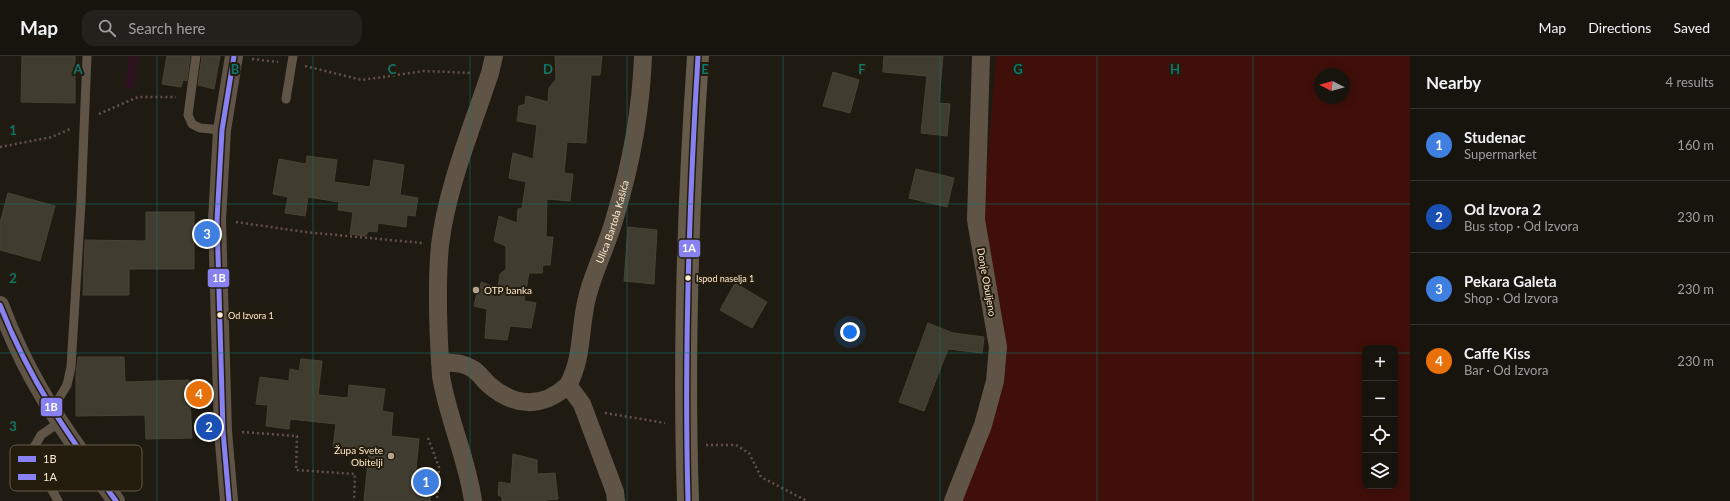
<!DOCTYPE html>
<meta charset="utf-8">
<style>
:root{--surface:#17140e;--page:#24211c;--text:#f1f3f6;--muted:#9e9e9e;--line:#36332e;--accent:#b1a38e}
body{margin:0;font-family:Lato,sans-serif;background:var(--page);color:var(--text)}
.controls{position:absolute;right:12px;bottom:12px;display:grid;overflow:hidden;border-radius:8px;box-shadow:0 2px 10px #0003}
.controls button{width:36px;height:36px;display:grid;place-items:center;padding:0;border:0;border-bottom:1px solid var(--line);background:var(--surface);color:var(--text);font:20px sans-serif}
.compass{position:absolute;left:1314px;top:12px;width:36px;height:36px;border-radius:50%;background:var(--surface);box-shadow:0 2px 10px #0003;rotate:276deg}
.you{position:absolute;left:850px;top:276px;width:14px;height:14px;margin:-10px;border:3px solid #fff;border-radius:50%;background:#1a73e8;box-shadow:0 0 0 6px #1a73e833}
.badge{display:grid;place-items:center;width:26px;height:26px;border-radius:50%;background:var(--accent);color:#fff;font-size:13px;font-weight:700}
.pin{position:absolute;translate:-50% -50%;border:2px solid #fff;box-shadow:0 1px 4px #0006}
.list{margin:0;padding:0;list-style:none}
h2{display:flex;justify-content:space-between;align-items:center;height:52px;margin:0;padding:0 16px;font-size:17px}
h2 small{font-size:13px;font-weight:400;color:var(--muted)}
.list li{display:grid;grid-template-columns:26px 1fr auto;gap:12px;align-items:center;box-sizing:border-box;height:72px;padding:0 16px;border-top:1px solid var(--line)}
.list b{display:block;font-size:15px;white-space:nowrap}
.list p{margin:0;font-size:13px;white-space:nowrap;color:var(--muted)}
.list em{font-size:13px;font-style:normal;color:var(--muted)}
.icon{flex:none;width:22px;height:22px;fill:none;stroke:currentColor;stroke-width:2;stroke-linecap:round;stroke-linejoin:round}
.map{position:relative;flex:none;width:1410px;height:445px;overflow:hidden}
header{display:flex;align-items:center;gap:24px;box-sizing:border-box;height:56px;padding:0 20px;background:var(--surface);border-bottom:1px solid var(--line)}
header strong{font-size:19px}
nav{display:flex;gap:22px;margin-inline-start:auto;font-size:14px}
.search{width:280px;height:36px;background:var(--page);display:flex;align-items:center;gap:10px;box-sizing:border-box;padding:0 14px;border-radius:12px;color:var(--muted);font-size:15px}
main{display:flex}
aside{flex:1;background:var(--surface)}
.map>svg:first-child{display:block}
.green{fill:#2d111f}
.water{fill:#400f09;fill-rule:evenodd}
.building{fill:#413c30;stroke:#4a4334}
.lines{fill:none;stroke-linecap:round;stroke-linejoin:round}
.path{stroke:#65504f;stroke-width:2.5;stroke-dasharray:2 3;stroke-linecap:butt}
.service{stroke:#605447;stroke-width:9}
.minor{stroke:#605447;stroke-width:18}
.secondary{stroke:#665a4a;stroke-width:22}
.bus-1-casing{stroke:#241c0d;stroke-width:8}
.bus-2-casing{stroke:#241c0d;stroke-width:8}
.bus-1{stroke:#8781f2;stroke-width:5}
.bus-2{stroke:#8781f2;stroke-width:5}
.grid{fill:none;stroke:#0f766e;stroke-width:1;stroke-opacity:0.55}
.bus-dot{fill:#ffecd1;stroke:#241c0d;stroke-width:1.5}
.poi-dot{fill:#b1a38e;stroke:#241c0d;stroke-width:1.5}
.labels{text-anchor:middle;stroke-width:4;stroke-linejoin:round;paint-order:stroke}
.bus-label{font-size:9px;fill:#ffecd1;stroke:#241c0d;text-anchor:start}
.street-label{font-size:10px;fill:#ffecd1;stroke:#241c0d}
.poi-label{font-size:10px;fill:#ffecd1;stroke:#241c0d;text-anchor:start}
.key{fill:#241c0d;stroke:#665a48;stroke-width:1}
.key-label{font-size:11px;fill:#ffecd1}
.grid-label{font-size:13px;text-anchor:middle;font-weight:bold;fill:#0f766e;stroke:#241c0d;stroke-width:4;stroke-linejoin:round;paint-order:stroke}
.line-badge{stroke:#241c0d;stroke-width:1.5}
.badge-label{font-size:11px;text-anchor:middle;font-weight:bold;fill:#fff}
</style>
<header>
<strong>Map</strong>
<div class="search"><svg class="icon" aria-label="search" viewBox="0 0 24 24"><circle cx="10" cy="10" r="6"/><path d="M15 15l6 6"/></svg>Search here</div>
<nav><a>Map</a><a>Directions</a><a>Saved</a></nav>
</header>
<main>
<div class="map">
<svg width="1410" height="445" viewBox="0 0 1410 445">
<rect width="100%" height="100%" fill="#1f1b12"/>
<!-- green -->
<path class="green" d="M129 0H138L133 34 125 31Z"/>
<!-- water -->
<path class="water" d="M996 0H1410V445H957L1001 328 983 161ZM1320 18H1344V42H1320ZM1365 292H1395V430H1365Z"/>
<!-- building -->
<path class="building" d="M22 0H75V47L21 46Z
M167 0H190L187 25 183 24 181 31 162 28Z
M202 0H220L214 33 198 29Z
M555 0H602L600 19H591L586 87 567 86 564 117 573 118 570 145 547 143 546 181H553L550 209H543L542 217H529L524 245 536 247 531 272 510 270 507 284 485 282 487 253 474 250 477 237H480L481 226 498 232 500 218 506 213V190L494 185 499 160 517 167 518 153 522 152 526 126 509 122 513 97 533 103 537 69 517 65 519 50 525 48 526 40 548 46 549 32 556 23Z
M884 0H943L939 47 950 48 947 80 921 77 927 20 883 16Z
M833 16 859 24 850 57 823 50Z
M307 100 337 104 334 126 370 131 374 104 404 109 400 139 418 142 415 160 407 159 406 171 378 167 377 176 369 175 365 180 350 178 353 156 338 154 339 146 308 141 305 160 285 157 288 141 273 138 279 103 306 108Z
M916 113 954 122 947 151 909 142Z
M8 137 55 150 40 205 0 194V167Z
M146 156H194V213H129V239H83L85 184 146 185Z
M628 171 657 174 654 228 624 225Z
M735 227 767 246 752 272 720 254Z
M928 267 953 277 984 281 982 297 948 293 924 355 899 346Z
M78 301H124L125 326 189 324 192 382 146 383 145 359 76 360V318Z
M301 303 322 305 318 339 348 342 349 329 385 333 382 355 393 357 391 380 419 383 416 413 433 415 430 445H364L369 395 333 391 336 368 290 363 289 373 266 370 268 349 256 348 260 321 289 325 290 313 299 315Z
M513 398 537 404V418L555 417 558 443 546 444V445H502V441L498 439 499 426 511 428Z"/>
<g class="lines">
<!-- path -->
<path class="path" d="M252 3 278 6
M305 10 362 24 424 15 472 17
M99 58 138 41H176
M0 91 52 81 70 73
M236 166 305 176 422 187
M605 357 665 367
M242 376 297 380 296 414 355 418 354 445
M428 382 439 411 437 445
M706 389H736L749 397 761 421 807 445"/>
<!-- service -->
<path class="service" d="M196 0 188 59 192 68 200 72 222 74
M286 43 293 0
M52 354 67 329 71 311 81 147 87 0
M58 445 52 434 35 413 33 393 41 379 60 366"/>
<!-- minor -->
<g class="minor">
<path d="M0 249C11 278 24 307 40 334 62 373 90 409 116 445"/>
<path d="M440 306C452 307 462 306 473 313 479 317 483 323 488 328 514 351 542 353 568 329L582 348 615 436 616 445"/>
<path id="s1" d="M568 329C584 300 579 269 588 238 595 212 608 187 615 161 631 109 641 54 643 0"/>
<path d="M229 445 223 375 217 164 222 74 234 0"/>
<path d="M473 445C467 402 448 363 441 320 438 277 436 232 440 189 447 131 472 72 490 17L494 0"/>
<path d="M953 445 983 369 995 325 998 291 976 164 981 0"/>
</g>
<!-- secondary -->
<path class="secondary" d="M688 445C683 296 688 148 698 0"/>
<!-- bus-1 casing -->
<g class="bus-1-casing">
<path id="bus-1" d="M0 249C29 324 69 381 116 445
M229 445 223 375 217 164 222 74 234 0"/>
</g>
<!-- bus-2 casing -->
<g class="bus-2-casing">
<path id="bus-2" d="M688 445C684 296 689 148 698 0"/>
</g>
<!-- bus-1 -->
<use href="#bus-1" class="bus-1"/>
<!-- bus-2 -->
<use href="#bus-2" class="bus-2"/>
</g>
<!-- grid -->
<path class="grid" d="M157 0V445M313 0V445M470 0V445M627 0V445M783 0V445M940 0V445M1097 0V445M1253 0V445M0 148H1410M0 297H1365M1395 297H1410"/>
<!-- markers -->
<g class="bus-dot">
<circle cx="688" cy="222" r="3.5"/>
<circle cx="220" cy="259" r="3.5"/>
</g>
<g class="poi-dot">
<circle cx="476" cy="234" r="4"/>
<circle cx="391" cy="400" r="4"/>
</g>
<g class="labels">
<!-- bus labels -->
<g class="bus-label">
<text x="696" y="226">Ispod naselja 1</text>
<text x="228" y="263">Od Izvora 1</text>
</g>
<!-- street labels -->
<g class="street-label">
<text dy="4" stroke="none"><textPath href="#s1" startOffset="170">Ulica Bartola Kašića</textPath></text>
<text transform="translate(987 226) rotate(80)" y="4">Donje Obuljeno</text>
</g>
<!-- poi labels -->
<g class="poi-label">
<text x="484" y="238">OTP banka</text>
<text x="383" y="398" text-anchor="end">Župa Svete<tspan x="383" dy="12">Obitelji</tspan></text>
</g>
</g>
<!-- legend -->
<rect x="10" y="389" width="132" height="46" rx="6" class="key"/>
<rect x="18" y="400" width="18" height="6" fill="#8781f2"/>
<rect x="18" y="418" width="18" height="6" fill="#8781f2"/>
<g class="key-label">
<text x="43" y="407">1B</text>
<text x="43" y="425">1A</text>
</g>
<g class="grid-label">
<text x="78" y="18">A</text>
<text x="235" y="18">B</text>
<text x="392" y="18">C</text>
<text x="548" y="18">D</text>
<text x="705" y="18">E</text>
<text x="862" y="18">F</text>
<text x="1018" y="18">G</text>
<text x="1175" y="18">H</text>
<text x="13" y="79">1</text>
<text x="13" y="227">2</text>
<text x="13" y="375">3</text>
</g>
<g class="line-badge">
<rect x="678" y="183" width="23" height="19" rx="4" fill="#8781f2"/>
<rect x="207" y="212" width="23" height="20" rx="4" fill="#8781f2"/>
<rect x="40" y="341" width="23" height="20" rx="4" fill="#8781f2"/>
</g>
<g class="badge-label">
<text x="689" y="196">1A</text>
<text x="219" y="226">1B</text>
<text x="51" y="355">1B</text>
</g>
</svg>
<div class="controls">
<button>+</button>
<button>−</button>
<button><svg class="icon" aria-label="locate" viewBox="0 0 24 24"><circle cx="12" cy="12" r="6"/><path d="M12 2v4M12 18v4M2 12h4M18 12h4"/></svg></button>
<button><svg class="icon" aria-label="layers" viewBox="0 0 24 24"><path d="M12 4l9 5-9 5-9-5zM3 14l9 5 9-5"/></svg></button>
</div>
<svg class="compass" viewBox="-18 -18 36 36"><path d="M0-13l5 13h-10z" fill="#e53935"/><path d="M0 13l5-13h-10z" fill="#9e9e9e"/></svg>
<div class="you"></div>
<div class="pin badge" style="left:426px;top:426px;background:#3f7fe0">1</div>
<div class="pin badge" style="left:209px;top:371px;background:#1a4fb4">2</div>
<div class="pin badge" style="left:207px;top:178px;background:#3f7fe0">3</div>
<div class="pin badge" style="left:199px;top:338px;background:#e8710a">4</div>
</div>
<aside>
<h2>Nearby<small>4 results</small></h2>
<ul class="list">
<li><span class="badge" style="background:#3f7fe0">1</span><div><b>Studenac</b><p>Supermarket</p></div><em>160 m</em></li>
<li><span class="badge" style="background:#1a4fb4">2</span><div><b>Od Izvora 2</b><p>Bus stop · Od Izvora</p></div><em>230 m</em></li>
<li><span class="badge" style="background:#3f7fe0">3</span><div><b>Pekara Galeta</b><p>Shop · Od Izvora</p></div><em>230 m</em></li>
<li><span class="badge" style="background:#e8710a">4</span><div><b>Caffe Kiss</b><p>Bar · Od Izvora</p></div><em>230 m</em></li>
</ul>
</aside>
</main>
